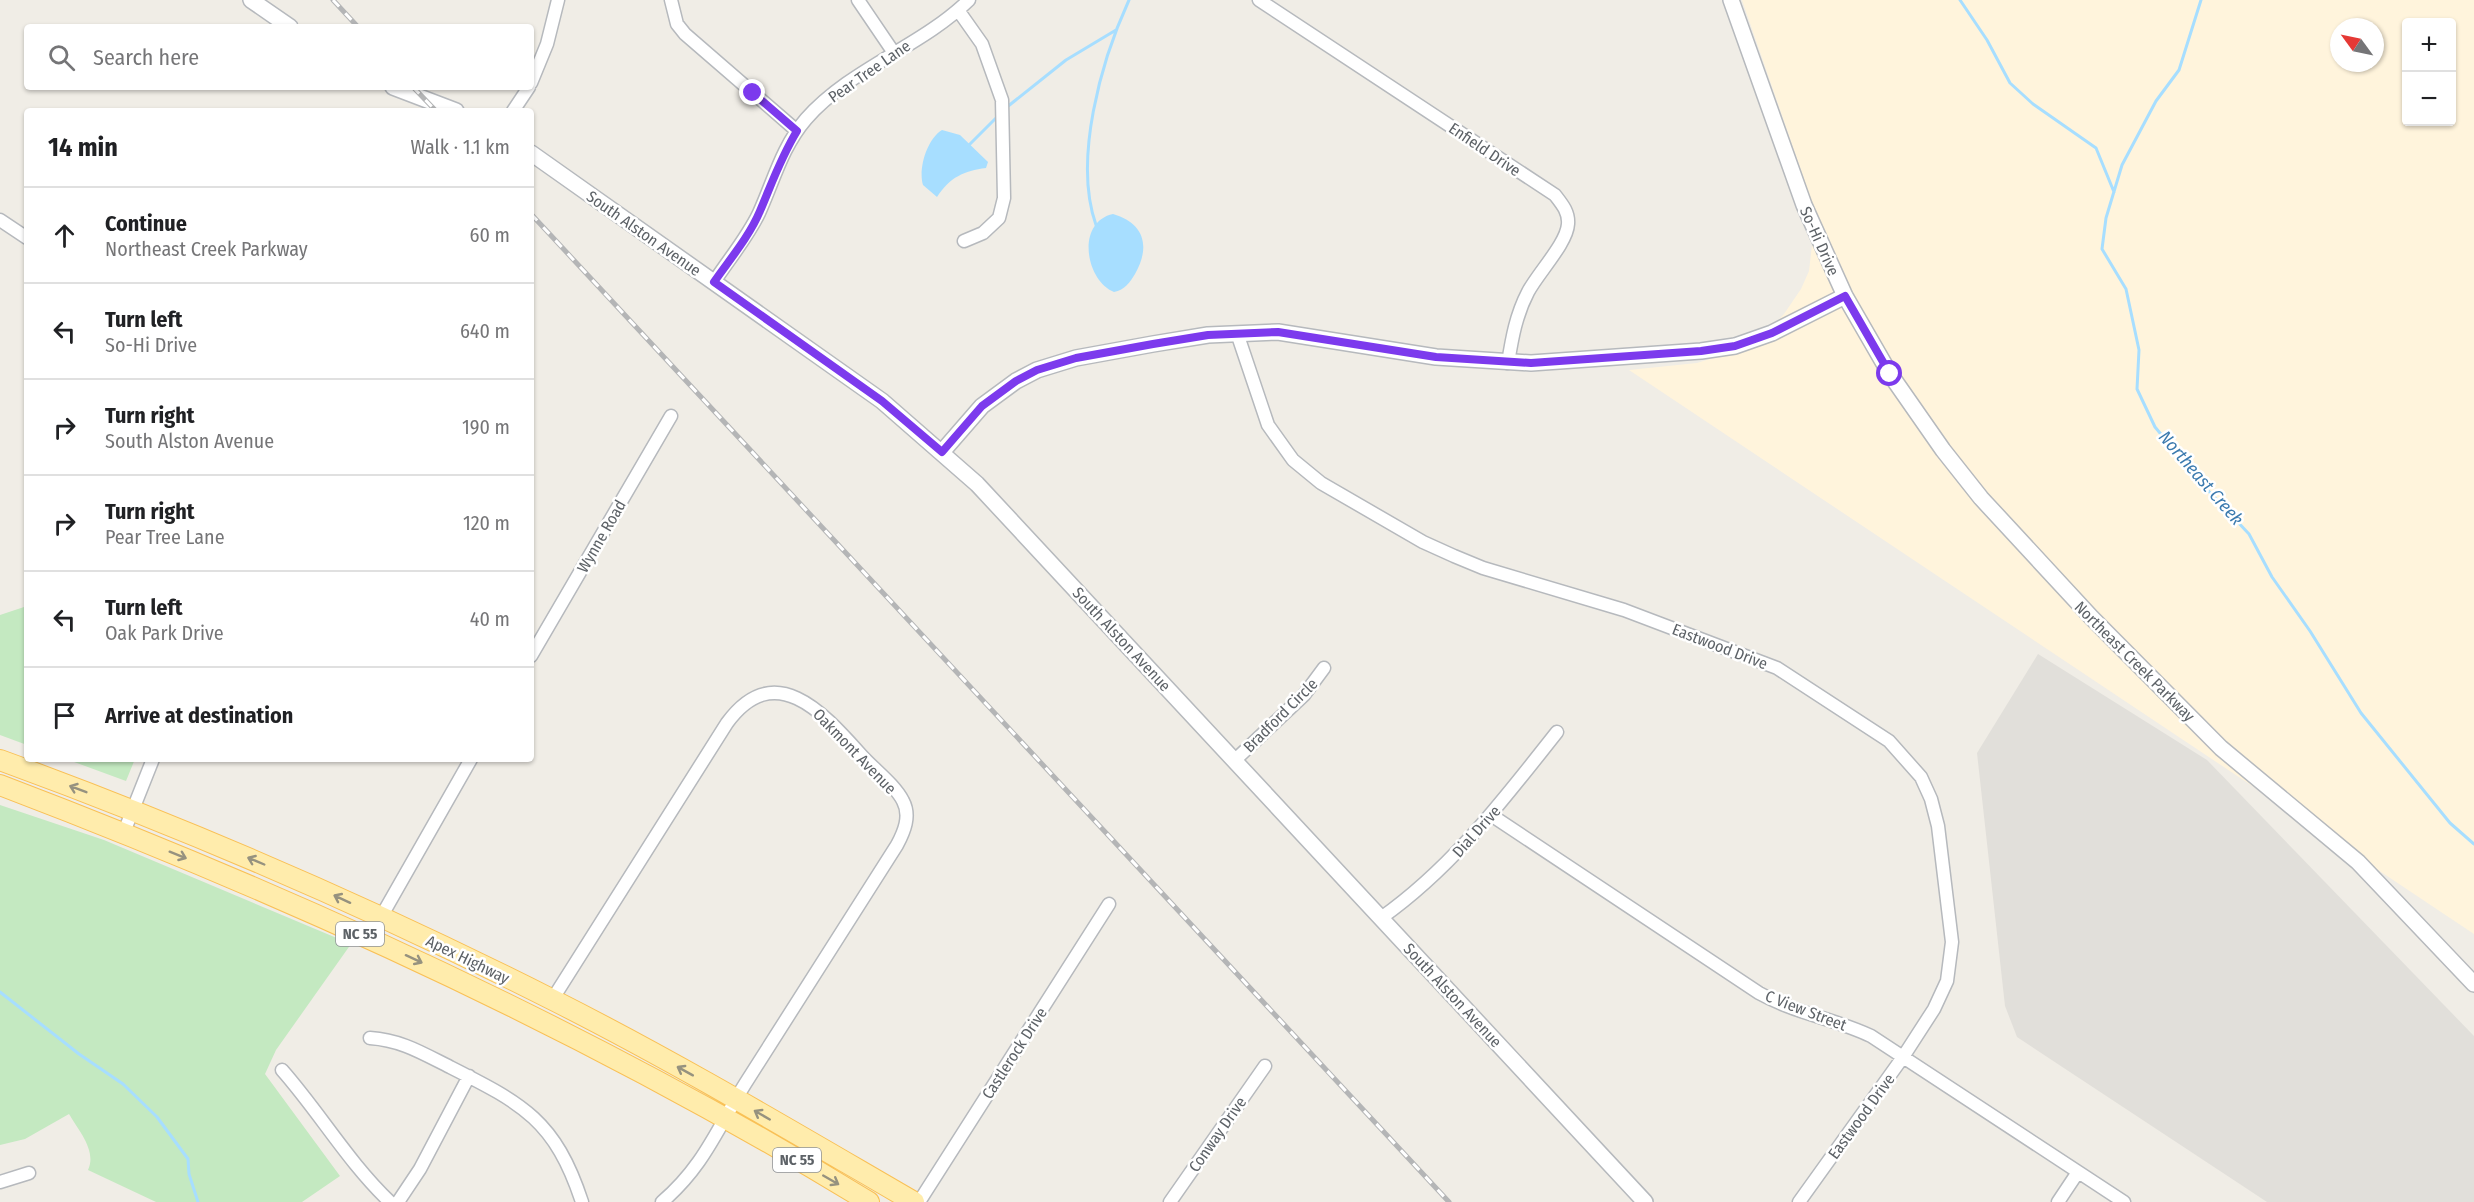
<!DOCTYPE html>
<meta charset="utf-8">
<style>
:root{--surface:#fff;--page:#f2f2f2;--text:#202124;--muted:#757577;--line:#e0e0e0}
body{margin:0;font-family:"Fira Sans Condensed",sans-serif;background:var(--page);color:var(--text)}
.controls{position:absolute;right:18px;top:18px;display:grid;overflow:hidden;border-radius:6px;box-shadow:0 2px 4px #0004}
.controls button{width:54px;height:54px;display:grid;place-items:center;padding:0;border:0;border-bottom:2px solid var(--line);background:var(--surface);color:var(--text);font:30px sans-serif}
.compass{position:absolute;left:2330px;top:18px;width:54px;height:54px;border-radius:50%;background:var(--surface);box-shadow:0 2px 4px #0004;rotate:303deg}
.stop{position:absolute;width:18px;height:18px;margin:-14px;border:4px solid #7c3aed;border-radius:50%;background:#fff}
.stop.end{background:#7c3aed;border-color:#fff;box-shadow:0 2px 6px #0008}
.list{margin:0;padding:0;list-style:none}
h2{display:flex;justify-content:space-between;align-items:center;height:78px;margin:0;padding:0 24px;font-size:26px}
h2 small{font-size:20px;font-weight:400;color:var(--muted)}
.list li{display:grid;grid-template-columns:39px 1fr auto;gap:18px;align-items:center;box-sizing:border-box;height:96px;padding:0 24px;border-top:2px solid var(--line)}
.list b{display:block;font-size:22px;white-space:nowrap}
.list p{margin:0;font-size:20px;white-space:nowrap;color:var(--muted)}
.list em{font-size:20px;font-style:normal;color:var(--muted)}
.icon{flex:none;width:33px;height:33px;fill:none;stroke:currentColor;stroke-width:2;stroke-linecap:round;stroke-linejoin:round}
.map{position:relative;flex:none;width:2474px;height:1202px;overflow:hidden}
.search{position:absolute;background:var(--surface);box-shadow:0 2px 4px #0004;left:24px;top:24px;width:510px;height:66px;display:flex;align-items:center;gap:15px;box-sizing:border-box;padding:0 21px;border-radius:6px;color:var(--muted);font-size:22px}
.panel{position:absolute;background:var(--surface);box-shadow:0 2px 4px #0004;left:24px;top:108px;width:510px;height:654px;border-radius:6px}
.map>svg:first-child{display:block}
.commercial{fill:#fff4dc;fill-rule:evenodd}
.industrial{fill:#e1dfda}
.green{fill:#c4e9c1}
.water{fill:#a7deff}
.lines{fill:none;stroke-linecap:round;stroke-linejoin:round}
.stream{stroke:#a7deff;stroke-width:3}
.minor-casing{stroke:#b6b9bd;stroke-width:15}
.tertiary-casing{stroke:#b6b9bd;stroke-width:18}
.primary-casing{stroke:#f9c056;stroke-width:22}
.minor{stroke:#fff;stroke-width:12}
.tertiary{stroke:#fff;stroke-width:15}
.primary{stroke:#ffecac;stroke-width:20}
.rail-casing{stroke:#b4b5b6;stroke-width:5}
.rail{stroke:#fff;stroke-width:3;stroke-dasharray:9;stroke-linecap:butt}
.oneway{stroke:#96927f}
.route{stroke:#7c3aed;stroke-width:8}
.labels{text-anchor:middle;stroke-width:5;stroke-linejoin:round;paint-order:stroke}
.shield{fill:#fff;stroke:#8e9195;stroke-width:1.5}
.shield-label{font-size:15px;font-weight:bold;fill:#5d6267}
.street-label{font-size:16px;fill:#5d6267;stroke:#fff}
.water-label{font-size:18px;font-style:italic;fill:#3b7aae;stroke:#fff}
</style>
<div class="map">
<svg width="2474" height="1202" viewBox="0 0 2474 1202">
<rect width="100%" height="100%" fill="#f0ede6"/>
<!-- commercial -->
<path class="commercial" d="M1742 0H2474V934L1629 370 1697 363 1744 348 1766 333 1784 314 1801 289 1809 271 1814 228 1812 213 1803 176ZM2406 22H2452V122H2406ZM2339 27H2375V63H2339Z"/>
<!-- industrial -->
<path class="industrial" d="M2038 654 2207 760 2474 1036V1202H2267L2017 1037 2005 1006 1977 753Z"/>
<!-- green -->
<path class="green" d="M27 606V745L0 735V615Z
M66 759H135L126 781Z
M0 805 104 840 351 944 276 1050 265 1074 340 1176 302 1202H156L88 1170C97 1151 79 1131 69 1114L25 1139 0 1145Z"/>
<!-- water -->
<path class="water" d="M942 130 960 135 988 162 986 168C964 171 950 177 937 197L923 185C918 169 927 139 942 130Z
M1113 214C1144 223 1151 246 1135 274 1130 282 1125 290 1114 292 1085 280 1076 222 1113 214Z"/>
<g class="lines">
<!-- stream -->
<path class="stream" d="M1960 0 1987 40 2010 83 2033 104 2096 148 2114 192
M2201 0 2179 70 2156 101 2122 165 2106 218 2102 249 2126 289 2139 350 2137 389 2155 427 2202 484 2249 534 2272 577 2310 631 2361 713 2450 823 2474 844
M1007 107 1066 60 1116 30
M969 145 998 116
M1096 225C1073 160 1101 61 1129 0
M0 992 79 1054 123 1084 157 1117 188 1159 189 1174 198 1202"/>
<!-- minor casing -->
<g class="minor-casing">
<path id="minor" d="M671 0 677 24 685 34 797 131
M858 0 894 53
M1259 0 1555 195C1562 204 1569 212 1568 224 1567 243 1538 273 1528 292 1516 315 1512 338 1508 363
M958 10 982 44 1002 100 1004 198 999 218 983 233 964 241
M531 83 547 44 558 0
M513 111 529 87
M0 220 27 238
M714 282C729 259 747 238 759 213 774 180 782 147 806 119 851 68 921 47 969 0
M1237 333 1268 425 1293 460 1321 483 1423 542 1454 556 1483 568 1624 610 1777 668 1889 741 1921 777 1931 799 1938 826 1952 942 1947 981 1934 1009 1903 1057 1799 1202
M531 656 671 416
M1235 760 1304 695 1324 668
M1491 815 1759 993C1795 1013 1835 1019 1871 1036L2124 1202
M124 832 153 759
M381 917 471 759
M1381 918C1453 867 1503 800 1557 732
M552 1000 727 723C776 656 826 716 863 757 875 770 895 785 903 801 911 816 904 832 897 845 847 925 795 1004 745 1084 717 1129 704 1166 662 1202
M370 1038C401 1040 422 1053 450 1067 523 1104 555 1120 582 1202
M282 1070C320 1113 348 1162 390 1202
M0 1182 29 1173
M398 1202 420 1169 469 1076
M919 1202 1109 904
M1170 1202 1265 1066
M2058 1202 2078 1172"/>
</g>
<!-- tertiary casing -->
<g class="tertiary-casing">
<path id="tertiary" d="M251 0 290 27
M1731 0 1804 205 1845 296 1890 374 1943 450 1981 498 2092 618 2221 748 2358 862 2474 984
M393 87 456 111
M531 153 882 401 977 484 1645 1202
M942 452 982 406 1016 381 1037 370 1076 358 1153 344 1208 335 1278 332 1436 357 1531 363 1701 351 1735 346 1772 333 1845 296"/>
</g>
<!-- primary casing -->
<g class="primary-casing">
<path id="primary" d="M0 760C189 829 373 909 553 1000 676 1062 795 1133 914 1202
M0 785C300 899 594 1034 869 1202"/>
</g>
<!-- minor -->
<use href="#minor" class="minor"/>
<!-- tertiary -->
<use href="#tertiary" class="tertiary"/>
<!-- primary -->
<use href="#primary" class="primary"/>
<!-- rail casing -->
<g class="rail-casing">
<path id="rail" d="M333 0 358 27
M413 87 436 111
M531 214 1449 1202"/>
</g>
<!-- rail -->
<use href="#rail" class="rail"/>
</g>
<!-- one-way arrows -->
<defs><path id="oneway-shaft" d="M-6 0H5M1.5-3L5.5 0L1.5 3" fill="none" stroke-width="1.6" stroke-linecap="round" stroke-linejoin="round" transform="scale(1.5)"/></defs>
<g class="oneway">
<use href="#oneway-shaft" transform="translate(78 789) rotate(-159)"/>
<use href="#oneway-shaft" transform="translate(178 855) rotate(22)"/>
<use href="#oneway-shaft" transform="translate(256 861) rotate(-157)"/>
<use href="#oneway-shaft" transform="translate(342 899) rotate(-155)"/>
<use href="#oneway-shaft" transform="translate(414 959) rotate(25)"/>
<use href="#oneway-shaft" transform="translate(685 1071) rotate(-151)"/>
<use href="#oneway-shaft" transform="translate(762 1115) rotate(-150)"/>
<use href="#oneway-shaft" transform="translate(831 1180) rotate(30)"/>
</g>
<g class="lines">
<!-- route -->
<path class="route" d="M753 93 797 131C781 157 772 183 760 211 749 237 730 259 714 282L882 401 942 452 982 406 1016 381 1037 370 1076 358 1153 344 1208 335 1278 332 1436 357 1531 363 1701 351 1735 346 1772 333 1845 296 1890 374"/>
</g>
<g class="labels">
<!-- shield labels -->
<g class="shield">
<rect x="336" y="922" width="48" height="24" rx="4.5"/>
<rect x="773" y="1148" width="48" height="24" rx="4.5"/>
</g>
<g class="shield-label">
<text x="360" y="939">NC 55</text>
<text x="797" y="1165">NC 55</text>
</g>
<!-- street labels -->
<g class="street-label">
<text transform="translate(869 71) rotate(-35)" y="6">Pear Tree Lane</text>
<text transform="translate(1485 149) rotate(34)" y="6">Enfield Drive</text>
<text transform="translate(644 233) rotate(35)" y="6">South Alston Avenue</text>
<text transform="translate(1820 241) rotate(66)" y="6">So-Hi Drive</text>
<text transform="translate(601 536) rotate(-60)" y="6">Wynne Road</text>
<text transform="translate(1122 639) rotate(47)" y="6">South Alston Avenue</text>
<text transform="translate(1720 646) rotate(21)" y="6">Eastwood Drive</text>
<text transform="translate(2135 661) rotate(45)" y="6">Northeast Creek Parkway</text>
<text transform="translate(1280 715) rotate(-45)" y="6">Bradford Circle</text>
<text transform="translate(855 751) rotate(46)" y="6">Oakmont Avenue</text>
<text transform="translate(1476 831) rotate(-48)" y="6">Dial Drive</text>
<text transform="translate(468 959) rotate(26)" y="6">Apex Highway</text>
<text transform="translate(1453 995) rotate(47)" y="6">South Alston Avenue</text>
<text transform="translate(1806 1010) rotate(21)" y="6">C View Street</text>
<text transform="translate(1014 1053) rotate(-57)" y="6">Castlerock Drive</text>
<text transform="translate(1861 1116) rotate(-54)" y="6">Eastwood Drive</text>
<text transform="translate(1217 1134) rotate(-55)" y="6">Conway Drive</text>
</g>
<!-- water labels -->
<g class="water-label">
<text transform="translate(2201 478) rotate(49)" y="6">Northeast Creek</text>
</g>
</g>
</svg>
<div class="controls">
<button>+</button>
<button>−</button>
</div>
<svg class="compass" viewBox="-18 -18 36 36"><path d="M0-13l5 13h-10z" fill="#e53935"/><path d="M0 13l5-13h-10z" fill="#757577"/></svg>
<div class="stop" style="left:1890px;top:374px"></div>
<div class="stop end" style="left:753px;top:93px"></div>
<div class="search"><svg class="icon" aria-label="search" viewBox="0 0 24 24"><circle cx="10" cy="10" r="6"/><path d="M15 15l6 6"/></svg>Search here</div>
<section class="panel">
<h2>14 min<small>Walk · 1.1 km</small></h2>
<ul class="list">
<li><svg class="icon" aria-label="ahead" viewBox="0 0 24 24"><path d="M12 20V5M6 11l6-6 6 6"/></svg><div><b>Continue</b><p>Northeast Creek Parkway</p></div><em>60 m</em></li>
<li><svg class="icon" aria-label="left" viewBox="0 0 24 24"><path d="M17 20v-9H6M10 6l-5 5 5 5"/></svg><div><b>Turn left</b><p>So-Hi Drive</p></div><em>640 m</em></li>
<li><svg class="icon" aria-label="right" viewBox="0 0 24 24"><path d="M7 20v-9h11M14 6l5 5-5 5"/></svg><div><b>Turn right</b><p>South Alston Avenue</p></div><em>190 m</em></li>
<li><svg class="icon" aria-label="right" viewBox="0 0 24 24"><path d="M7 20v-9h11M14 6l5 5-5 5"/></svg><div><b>Turn right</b><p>Pear Tree Lane</p></div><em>120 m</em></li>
<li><svg class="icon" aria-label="left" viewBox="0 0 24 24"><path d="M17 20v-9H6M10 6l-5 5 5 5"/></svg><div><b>Turn left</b><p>Oak Park Drive</p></div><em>40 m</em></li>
<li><svg class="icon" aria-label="arrive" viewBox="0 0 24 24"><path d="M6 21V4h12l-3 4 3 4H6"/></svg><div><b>Arrive at destination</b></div></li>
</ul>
</section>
</div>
